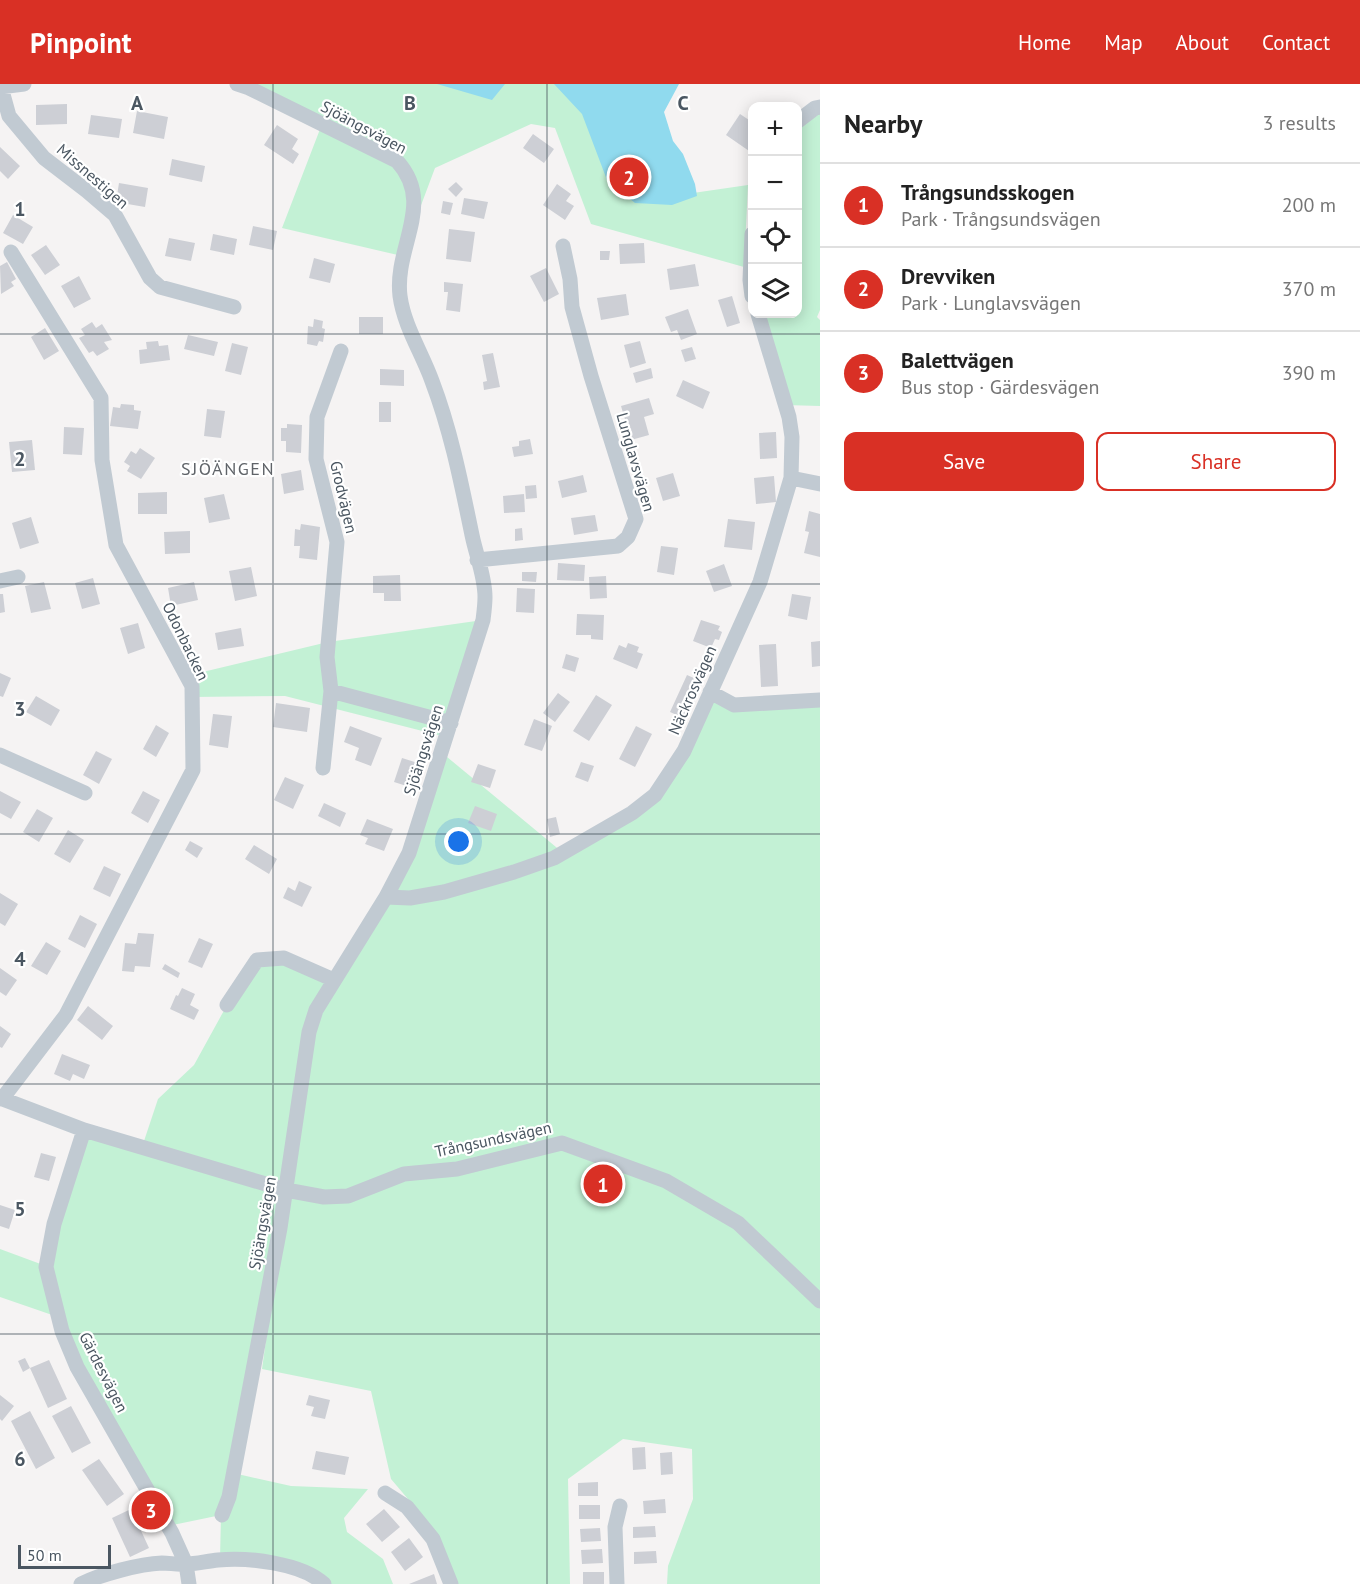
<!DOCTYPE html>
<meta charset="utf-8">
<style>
:root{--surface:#fff;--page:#f2f2f2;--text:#222;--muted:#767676;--line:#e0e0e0;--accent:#d93025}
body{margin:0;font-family:"PT Sans",sans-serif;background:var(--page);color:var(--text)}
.controls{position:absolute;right:18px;top:18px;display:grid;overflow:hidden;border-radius:12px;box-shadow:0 3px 15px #0003}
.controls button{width:54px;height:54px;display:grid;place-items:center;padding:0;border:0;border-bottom:2px solid var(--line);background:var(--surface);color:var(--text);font:30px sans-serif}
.scale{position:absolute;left:18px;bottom:15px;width:93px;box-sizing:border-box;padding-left:6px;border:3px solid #4a5661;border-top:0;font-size:16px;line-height:21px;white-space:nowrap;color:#4a5661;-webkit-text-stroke:4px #fff;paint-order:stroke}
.you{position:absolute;left:459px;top:758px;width:21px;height:21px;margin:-15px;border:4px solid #fff;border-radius:50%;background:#1a73e8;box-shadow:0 0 0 9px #1a73e833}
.badge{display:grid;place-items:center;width:39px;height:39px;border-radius:50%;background:var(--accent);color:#fff;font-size:20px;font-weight:700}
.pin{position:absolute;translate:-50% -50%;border:3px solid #fff;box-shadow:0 2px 6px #0006}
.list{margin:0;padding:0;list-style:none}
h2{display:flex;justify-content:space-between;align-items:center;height:78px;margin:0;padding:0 24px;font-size:26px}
h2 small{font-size:20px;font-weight:400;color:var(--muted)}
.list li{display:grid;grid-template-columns:39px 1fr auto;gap:18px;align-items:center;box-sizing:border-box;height:84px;padding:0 24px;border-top:2px solid var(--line)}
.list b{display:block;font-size:22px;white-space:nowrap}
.list p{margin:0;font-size:20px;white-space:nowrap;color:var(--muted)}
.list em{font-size:20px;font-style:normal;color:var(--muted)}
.actions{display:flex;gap:12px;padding:18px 24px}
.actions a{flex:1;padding:14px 0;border:2px solid var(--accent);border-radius:12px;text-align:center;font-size:21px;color:var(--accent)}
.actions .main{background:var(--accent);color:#fff}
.icon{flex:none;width:33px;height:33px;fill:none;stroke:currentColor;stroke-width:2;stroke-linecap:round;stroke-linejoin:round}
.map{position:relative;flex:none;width:820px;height:1500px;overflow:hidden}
header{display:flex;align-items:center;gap:36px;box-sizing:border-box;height:84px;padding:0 30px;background:var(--accent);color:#fff}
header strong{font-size:28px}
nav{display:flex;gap:33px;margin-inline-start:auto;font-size:21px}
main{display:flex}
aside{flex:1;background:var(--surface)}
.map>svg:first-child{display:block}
.green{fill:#c3f1d5}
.water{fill:#90daee}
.building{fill:#cdcfd5}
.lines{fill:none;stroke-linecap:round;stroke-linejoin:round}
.street{stroke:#c1cad2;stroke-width:15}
.grid{fill:none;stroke:#4a5661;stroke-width:1.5;stroke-opacity:0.55}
.labels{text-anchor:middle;stroke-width:4.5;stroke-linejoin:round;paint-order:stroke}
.street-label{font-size:16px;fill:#4a5661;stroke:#fff}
.neighbourhood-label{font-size:18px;letter-spacing:1.5px;fill:#5f6368;stroke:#fff}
.grid-label{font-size:20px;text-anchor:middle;font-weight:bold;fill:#4a5661;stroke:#fff;stroke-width:4.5;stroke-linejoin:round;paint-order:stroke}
</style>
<header>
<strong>Pinpoint</strong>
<nav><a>Home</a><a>Map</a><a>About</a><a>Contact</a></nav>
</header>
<main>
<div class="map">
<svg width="820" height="1500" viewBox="0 0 820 1500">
<rect width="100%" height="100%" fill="#f5f3f3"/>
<!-- green -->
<path class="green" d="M249 0H639L693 109 748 101 744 183 591 140 555 44 531 40 435 84 402 172 282 144 322 40Z
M820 23V226L817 233 820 236V322L785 321 758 230H798V37Z
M483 536 446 653 285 612 192 613 186 592 328 558Z
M710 608 734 621 820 616V1500H667L668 1482 693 1415 692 1365 623 1355 568 1395 570 1500H457L430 1441 391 1395 371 1307 262 1285 285 1118 233 1389 291 1402 368 1405 344 1434 347 1448 383 1475 393 1500H324L318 1494 220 1475 221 1431 168 1442 58 1233 0 1213V1165L46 1182 84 1046 142 1063 158 1015 194 981 227 921 257 876 284 874 334 896 386 813 441 668 562 768 655 711Z"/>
<!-- water -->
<path class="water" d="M437 0H505L492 16Z
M554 0H679L664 28 673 57 683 70 695 100 697 112 672 121 635 119 607 96 582 30Z"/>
<!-- building -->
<path class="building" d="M67 20V40L36 41V21Z
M137 27 168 33 164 55 133 49Z
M740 30 752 38V69L726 51Z
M91 31 122 35 119 54 88 50Z
M277 41 298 55 292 65 299 70 293 80 264 61Z
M533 50 554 65 544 79 523 64Z
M0 63 20 82 8 95 0 87Z
M172 75 205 82 202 98 169 91Z
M456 98 463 105 456 113 448 105Z
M119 99 148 104 145 123 116 118Z
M557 100 571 110 566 117 574 122 565 136 543 121Z
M464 114 488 118 484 135 461 130Z
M443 117 453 119 450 131 441 129Z
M13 131 33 143 23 160 3 149Z
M253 142 277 147 273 166 249 161Z
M449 145 475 148 471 178 446 175Z
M213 150 237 155 234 171 210 166Z
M169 154 195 159 191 177 165 172Z
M644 159 645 179 620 180 619 160Z
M46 161 60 181 45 191 31 171Z
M600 167H610L609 176H600Z
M314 174 335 180 330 199 309 194Z
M7 178 16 195 11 198 14 202 1 210 0 182Z
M695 180 699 202 670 206 667 185Z
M546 184 559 210 544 218 530 192Z
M79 192 91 215 74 224 61 202Z
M444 198 463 200 460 228 446 226 448 208H444Z
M626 210 629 231 601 236 597 214Z
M732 212 740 239 727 243 718 216Z
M688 225 697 250 681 256 677 246 671 248 665 233Z
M359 233H383V250H359Z
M314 235 323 237 322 244 325 245 323 258 319 257 317 262 307 260 308 242 313 243Z
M92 238 96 244 102 240 112 256 104 258 109 265 97 272 93 267 89 269 79 254 85 251 81 245Z
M45 244 59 267 44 276 31 253Z
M188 251 218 258 214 272 184 265Z
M158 257 159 262 168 261 170 276 140 280 139 266 147 265 146 258Z
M640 257 646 279 630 284 624 261Z
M232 259 248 263 241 291 225 287Z
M692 263 696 275 685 278 681 266Z
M493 269 500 303 484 306 483 298 487 297 482 271Z
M651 284 653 294 636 299 633 289Z
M380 285 404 286V302L380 301Z
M683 296 710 308 703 325 676 312Z
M649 314 654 330 644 333 649 351 631 356 621 322Z
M379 318H391V338H379Z
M121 320 134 321V326L141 327 138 345 110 342 113 323 120 324Z
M207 325 225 327 221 354 204 352Z
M287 340 302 341 301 369 286 368V357H281V344H287Z
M64 343 84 344 82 371 63 370Z
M776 348 777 374 760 375 759 349Z
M530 355 533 370 514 373 512 363 519 362V357Z
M32 356 35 386 12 388 9 358Z
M140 364 155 374 141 395 127 387 130 382 124 378 131 367 136 370Z
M301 386 304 406 284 410 281 390Z
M673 389 680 412 663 417 656 394Z
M583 391 587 408 562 414 558 397Z
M774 392 776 418 756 420 754 394Z
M536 401 537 414 526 415 525 402Z
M167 408V430H138V409Z
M224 410 230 435 209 439 204 414Z
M524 410 525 428 504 429 503 412Z
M809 427 820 430V473L804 469 809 448 805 447Z
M595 431 598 447 574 451 571 434Z
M31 433 39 459 20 465 12 439Z
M728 435 755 438 752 466 724 463Z
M301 440 320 443 317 476 299 474 300 462H294L295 445 300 446Z
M522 444 523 456 515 457V445Z
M190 447V469L165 470 164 448Z
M661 462 678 464 674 491 657 488Z
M558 479 585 481 584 497 557 496Z
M724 480 732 502 714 508 706 487Z
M251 483 257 512 235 517 229 487Z
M522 488H537L536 498 522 497Z
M400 491 401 517H384V509H373V492Z
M606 492 607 514 590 515 589 493Z
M93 494 100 520 82 525 75 499Z
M44 498 51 525 31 529 25 502Z
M194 498 198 516 171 522 168 504Z
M517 504 535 505 534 529 516 528Z
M0 510H3L5 528 0 529Z
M792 510 811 513 807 536 788 532Z
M577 530 604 531 603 556 591 555V551H576Z
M701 536 720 542 718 546 722 548 719 556 715 555 711 564 693 557Z
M138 539 145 564 128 570 120 544Z
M241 544 244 562 218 566 215 549Z
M820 557V582L812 583 811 558Z
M628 559 639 563 637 568 643 570 637 585 613 575 619 561 626 564Z
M776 560 778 602 761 603 759 561Z
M566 570 579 574 575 588 562 584Z
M0 589 11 594 3 613 0 612Z
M687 591 703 598 686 635 670 628Z
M558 609 570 618 555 638 543 629Z
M596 611 612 621 589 657 573 647Z
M36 612 60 626 51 642 26 628Z
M276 619 310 624 307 648 273 643Z
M213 630 232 632 228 664 209 661Z
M534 635 552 642 542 667 524 661Z
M156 641 169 649 156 673 143 665Z
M350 642 382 654 371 682 355 676 359 664 344 658Z
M636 642 652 650 635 683 619 675Z
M96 667 112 675 99 700 83 691Z
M402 674 421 680 413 704 394 698Z
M581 678 594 682 588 698 575 693Z
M478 680 496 686 490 704 471 698Z
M285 693 304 701 293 725 274 716Z
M0 707 21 718 11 735 0 729Z
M143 707 160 716 148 739 131 729Z
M324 719 346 729 340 743 318 732Z
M475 722 497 730 491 747 468 739Z
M37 725 53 734 39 758 23 748Z
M556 733 560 750 550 753 547 735Z
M367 735 393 745 384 767 365 760 368 754 360 751Z
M68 746 84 756 70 779 54 770Z
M190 757 203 764 197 774 185 766Z
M254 761 277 775 269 790 245 775Z
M104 782 121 790 110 813 93 805Z
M299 797 312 803 302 823 283 814 288 803 295 807Z
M0 809 18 820 5 842 0 839Z
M80 831 97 840 85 864 68 855Z
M138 849 154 850 150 883 135 882 134 888 122 887 125 859 136 860Z
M199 854 213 860 202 884 188 878Z
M46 858 61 867 47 891 31 882Z
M165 880 180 889 178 894 162 885Z
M0 884 17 896 6 912 0 908Z
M182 904 195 910 190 921 199 926 194 936 170 925 176 911 178 912Z
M88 922 113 942 102 956 77 936Z
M0 942 11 950 2 964 0 963Z
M62 970 90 981 84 995 73 990 70 997 54 990Z
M41 1069 56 1073 49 1097 34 1093Z
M0 1121 15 1126 9 1145 0 1142Z
M25 1274 30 1284 23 1288 18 1277Z
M49 1276 67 1315 48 1324 30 1284Z
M0 1311 14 1322 2 1337 0 1335Z
M309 1311 330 1316 325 1335 311 1332 314 1323 306 1321Z
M71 1322 91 1359 72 1369 52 1332Z
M30 1327 55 1374 36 1385 11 1337Z
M645 1363 646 1385 633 1386 632 1364Z
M316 1367 349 1373 345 1391 312 1385Z
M672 1368 673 1390 661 1391 660 1369Z
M99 1375 124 1410 107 1422 82 1386Z
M598 1398V1412H578V1399Z
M665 1415 666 1429 644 1430 643 1417Z
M579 1421H600V1435H579Z
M131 1425 149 1464 130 1473 112 1434Z
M384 1425 400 1443 382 1458 366 1440Z
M655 1442 656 1453 633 1454V1443Z
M600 1444 601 1457 581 1458 580 1445Z
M409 1454 423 1473 405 1487 391 1468Z
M602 1465 603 1479 582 1480 581 1466Z
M656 1467 657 1479 634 1480V1468Z
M583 1488H604V1500H583Z
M434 1490 437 1500H409Z"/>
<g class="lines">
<!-- street -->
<path class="street" d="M0 3 24 0
M1 3 9 32 44 74 87 107 115 131 150 194 160 203 234 223
M798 37 815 24 820 23
M752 150 750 196 752 212
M791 394 820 400
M477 476 618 462 628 453 636 435 591 292 572 223 570 195 563 162
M0 497 18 493
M331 607 451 639
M710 608 734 621 820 616
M0 671 85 709
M323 684 331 607 327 573 337 458 316 375 317 333 341 267
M386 813 410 814 444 808 514 788 554 774 632 729 655 711 684 667 760 498 791 394 792 353 789 333 758 230
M227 921 257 876 284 874 334 896
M0 1014 84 1046 286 1106 324 1113 348 1112 404 1090 457 1085 562 1059 666 1097 738 1139 820 1217
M2 1015 66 931 193 686 192 602 116 461 102 376 101 314 11 168
M84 1046 54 1140 46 1183 62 1247 77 1283 172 1449 186 1480 189 1500
M385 1409 407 1423 433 1455 451 1500
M222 1431 229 1413 280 1144 309 948 316 926 386 813 409 769 483 536C484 528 485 521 485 513 485 492 476 471 472 451 461 398 451 347 432 297 422 269 404 242 400 212 394 162 436 120 397 77L249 4 237 0
M81 1500C102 1490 139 1480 162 1479 170 1479 178 1481 185 1480 196 1480 207 1477 218 1476 247 1473 302 1479 324 1500
M617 1500 615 1443 620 1422"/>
</g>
<!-- grid -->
<path class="grid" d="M273 0V1500M547 0V1500M0 250H820M0 500H820M0 750H820M0 1000H820M0 1250H820"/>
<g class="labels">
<!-- street labels -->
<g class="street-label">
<text transform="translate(364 43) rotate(28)" y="6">Sjöängsvägen</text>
<text transform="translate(93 92) rotate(41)" y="6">Missnestigen</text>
<text transform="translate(636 378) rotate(74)" y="6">Lunglavsvägen</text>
<text transform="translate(344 413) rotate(77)" y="6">Grodvägen</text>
<text transform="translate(186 557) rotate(64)" y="6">Odonbacken</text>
<text transform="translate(692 606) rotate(-66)" y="6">Näckrosvägen</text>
<text transform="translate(423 666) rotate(-72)" y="6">Sjöängsvägen</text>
<text transform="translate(493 1055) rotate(-12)" y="6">Trångsundsvägen</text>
<text transform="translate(262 1139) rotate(-80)" y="6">Sjöängsvägen</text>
<text transform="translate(104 1288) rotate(63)" y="6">Gärdesvägen</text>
</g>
<!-- neighbourhood labels -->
<g class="neighbourhood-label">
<text x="228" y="391">SJÖÄNGEN</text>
</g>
</g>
<g class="grid-label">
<text x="137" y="26">A</text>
<text x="410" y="26">B</text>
<text x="683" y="26">C</text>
<text x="20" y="132">1</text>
<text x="20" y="382">2</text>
<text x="20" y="632">3</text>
<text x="20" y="882">4</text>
<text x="20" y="1132">5</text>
<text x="20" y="1382">6</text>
</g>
</svg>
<div class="controls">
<button>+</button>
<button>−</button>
<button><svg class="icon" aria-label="locate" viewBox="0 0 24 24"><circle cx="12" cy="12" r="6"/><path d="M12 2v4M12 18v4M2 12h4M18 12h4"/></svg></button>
<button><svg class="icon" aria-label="layers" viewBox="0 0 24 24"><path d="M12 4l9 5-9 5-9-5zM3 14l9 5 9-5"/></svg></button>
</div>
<div class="scale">50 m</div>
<div class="you"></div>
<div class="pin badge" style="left:603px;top:1100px">1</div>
<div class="pin badge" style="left:629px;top:93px">2</div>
<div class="pin badge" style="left:151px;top:1426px">3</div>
</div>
<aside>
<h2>Nearby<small>3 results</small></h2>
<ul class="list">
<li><span class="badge">1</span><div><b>Trångsundsskogen</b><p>Park · Trångsundsvägen</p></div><em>200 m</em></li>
<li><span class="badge">2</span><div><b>Drevviken</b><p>Park · Lunglavsvägen</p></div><em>370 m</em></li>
<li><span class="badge">3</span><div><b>Balettvägen</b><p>Bus stop · Gärdesvägen</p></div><em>390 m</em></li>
</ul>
<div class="actions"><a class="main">Save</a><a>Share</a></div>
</aside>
</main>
